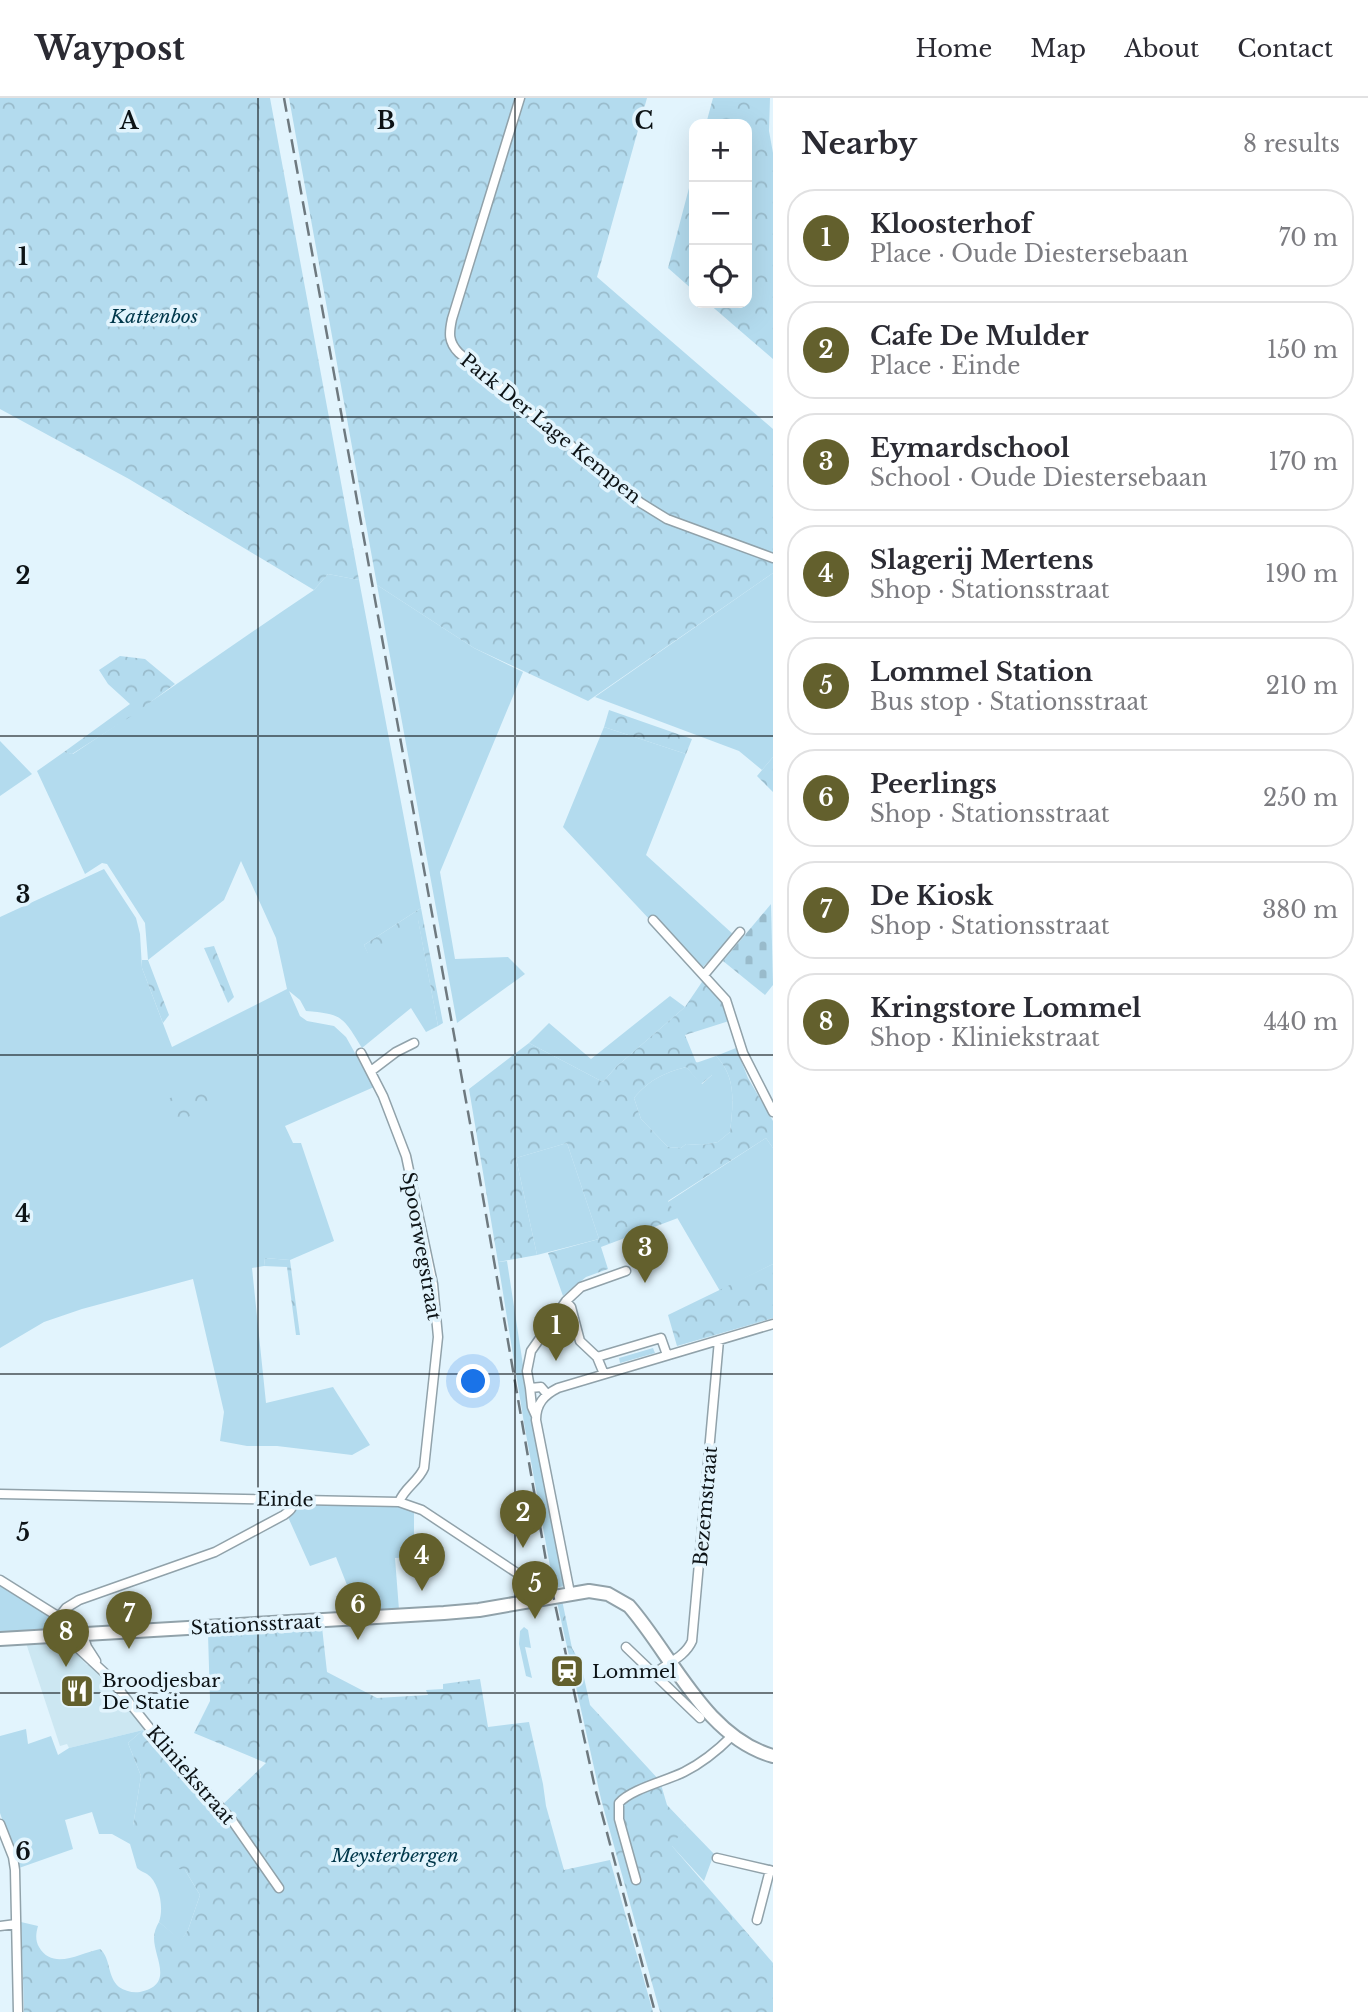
<!DOCTYPE html>
<meta charset="utf-8">
<style>
:root{--surface:#fff;--page:#f2f2f3;--text:#2b2b33;--muted:#7c7c81;--line:#e1e1e2;--accent:#63602d}
body{margin:0;font-family:"Libre Baskerville",serif;background:var(--page);color:var(--text)}
.controls{position:absolute;right:21px;top:21px;display:grid;overflow:hidden;border-radius:14px;box-shadow:0 7px 28px #0002}
.controls button{width:63px;height:63px;display:grid;place-items:center;padding:0;border:0;border-bottom:2px solid var(--line);background:var(--surface);color:var(--text);font:35px sans-serif}
.you{position:absolute;left:474px;top:1284px;width:24px;height:24px;margin:-18px;border:5px solid #fff;border-radius:50%;background:#1a73e8;box-shadow:0 0 0 10px #1a73e833}
.badge{display:grid;place-items:center;width:46px;height:46px;border-radius:50%;background:var(--accent);color:#fff;font-size:23px;font-weight:700}
.pin{position:absolute;translate:-50% -58px;filter:drop-shadow(0 2px 4px #0008)}
.pin::after{content:'';position:absolute;top:37px;width:24px;height:21px;background:inherit;clip-path:polygon(0 0,100% 0,50% 100%)}
.list{margin:0;padding:0;list-style:none}
h2{display:flex;justify-content:space-between;align-items:center;height:91px;margin:0;padding:0 28px;font-size:30px}
h2 small{font-size:23px;font-weight:400;color:var(--muted)}
.list li{display:grid;grid-template-columns:46px 1fr auto;gap:21px;align-items:center;box-sizing:border-box;height:98px;margin:0 14px 14px;padding:0 14px;border:2px solid var(--line);border-radius:28px}
.list b{display:block;font-size:26px;white-space:nowrap}
.list p{margin:0;font-size:23px;white-space:nowrap;color:var(--muted)}
.list em{font-size:23px;font-style:normal;color:var(--muted)}
.icon{flex:none;width:38px;height:38px;fill:none;stroke:currentColor;stroke-width:2;stroke-linecap:round;stroke-linejoin:round}
.map{position:relative;flex:none;width:773px;height:1914px;overflow:hidden}
header{display:flex;align-items:center;gap:42px;box-sizing:border-box;height:98px;padding:0 35px;background:var(--surface);border-bottom:2px solid var(--line)}
header strong{font-size:33px}
nav{display:flex;gap:38px;margin-inline-start:auto;font-size:24px}
main{display:flex}
aside{flex:1;background:var(--surface)}
.map>svg:first-child{display:block}
.built{fill:#cce7f2}
.green{fill:#b3dbee}
.forest{fill:url(#forest-crowns)}
.cemetery{fill:url(#cemetery-stones)}
.lines{fill:none;stroke-linecap:round;stroke-linejoin:round}
.minor-casing{stroke:#91a2aa;stroke-width:11}
.secondary-casing{stroke:#91a2aa;stroke-width:16}
.minor{stroke:#fff;stroke-width:8}
.secondary{stroke:#fff;stroke-width:12}
.rail{stroke:#6e797f;stroke-width:2.5;stroke-dasharray:14 7;stroke-linecap:butt}
.grid{fill:none;stroke:#0d1316;stroke-width:2;stroke-opacity:0.55}
.labels{text-anchor:middle;stroke-width:7;stroke-linejoin:round;paint-order:stroke}
.park-label{font-size:19px;font-style:italic;fill:#00374a;stroke:#e2f4fd}
.street-label{font-size:19px;fill:#0d1316;stroke:#e2f4fd}
.poi-label{font-size:19px;fill:#0d1316;stroke:#e2f4fd;text-anchor:start}
.grid-label{font-size:23px;text-anchor:middle;font-weight:bold;fill:#0d1316;stroke:#e2f4fd;stroke-width:7;stroke-linejoin:round;paint-order:stroke}
</style>
<header>
<strong>Waypost</strong>
<nav><a>Home</a><a>Map</a><a>About</a><a>Contact</a></nav>
</header>
<main>
<div class="map">
<svg width="773" height="1914" viewBox="0 0 773 1914">
<defs>
<pattern id="forest-crowns" width="20" height="18" patternUnits="userSpaceOnUse" patternTransform="scale(1.75)"><rect width="20" height="18" fill="#b3dbee"/><path d="M2 6a3 3 0 1 1 6 0M12 15a3 3 0 1 1 6 0" fill="none" stroke="#99bbcb"/></pattern>
<pattern id="cemetery-stones" width="16" height="16" patternUnits="userSpaceOnUse" patternTransform="scale(1.75)"><rect width="16" height="16" fill="#b3dbee"/><path d="M2 7V4a2 2 0 0 1 4 0v3zM10 15v-3a2 2 0 0 1 4 0v3z" fill="#99bbcb"/></pattern>
</defs>
<rect width="100%" height="100%" fill="#e2f4fd"/>
<!-- built -->
<path class="built" d="M52 1544 72 1551 87 1567H91L148 1634 143 1632 69 1650 67 1646 60 1648 26 1545Z"/>
<!-- green -->
<path class="green" d="M773 475V659L762 672 739 653 595 599Z
M328 476 359 482 421 810 364 847 368 855 418 821 438 928 426 934 411 910 362 950C343 919 343 916 306 913L300 902 289 893 300 918 307 923 334 928 346 939 374 989 285 1028 293 1045H301L334 1143 290 1162 265 1160 264 1168 252 1170 266 1305 333 1289 370 1347 352 1357 277 1348H247L220 1343 224 1314 193 1181 82 1211 44 1224 0 1250V819L104 771 136 820 140 836 142 870 172 949 287 891 276 840 241 763 224 802 148 862 145 825 107 766 102 765 85 776 37 673 64 654 73 656C154 603 233 546 314 492Z
M377 487 474 550 523 574 440 774 455 861 508 859 525 876 457 925Z
M604 629 686 656 646 757 734 837 701 871 651 823 563 729Z
M0 643 32 676 0 698Z
M670 898 685 909 616 969 603 984 529 945 549 925 591 961Z
M716 958C737 979 733 1007 730 1034L718 1044 702 1047 686 1046 681 1050 668 1049 641 1021 634 1000C649 982 664 975 686 969L702 986 712 977 696 965Z
M766 1040 773 1050V1166L720 1193 668 1104Z
M567 1045 599 1141 537 1157 516 1060Z
M507 1163 531 1319 565 1488 554 1490 524 1325 498 1164Z
M653 1250 655 1255 620 1265 619 1260Z
M301 1406 396 1407 414 1413V1459L395 1460 399 1512 358 1515 336 1459 310 1468 288 1419Z
M0 1487 54 1521 58 1526 56 1531 0 1535Z
M524 1529 528 1532 531 1550 525 1549 532 1580 526 1578 519 1546 520 1533Z
M26 1631 28 1646 51 1638 58 1657 69 1650 143 1632 128 1645 141 1678 133 1728 185 1772 200 1797 188 1832 181 1843 159 1824C164 1811 160 1785 147 1776 144 1774 140 1773 137 1770L130 1746 112 1736H99L92 1714 65 1722 73 1751 19 1770 0 1715V1638Z
M686 1727 714 1756 704 1783 671 1747Z"/>
<!-- forest -->
<path class="forest" d="M0 0H270L359 482 328 476 314 492 129 381 0 311Z
M289 0H647L597 179 773 331V475L588 603 474 550 377 487Z
M713 0H770L769 33 773 55V261L708 205H747V26H706Z
M694 71V193L668 170Z
M120 558 145 561 175 586 133 617 72 656 64 654 130 606 108 586 99 572Z
M609 612 692 641 686 656 604 629Z
M773 659V694L757 678Z
M421 810 443 925 438 928 418 822 368 856 364 847Z
M214 848 234 899 228 905 204 850Z
M142 862H148L169 917 163 925 142 870Z
M704 881 722 903 729 923 685 937 696 964 711 971 712 977 701 986 686 969C664 975 649 982 634 1000L641 1021 668 1049 681 1050 686 1046 702 1047 718 1044 730 1034C733 1007 737 979 716 958L736 950 748 980 773 1023V1050L766 1040 668 1103 678 1120 601 1149 608 1171 586 1179 563 1198 548 1155 599 1141 567 1045 516 1060 537 1157 498 1164 469 991 529 945 603 984 616 969 685 909Z
M204 985 215 1004 183 1022 170 1019 168 1001Z
M265 1160 290 1162 300 1237H296L287 1169 264 1168Z
M773 1166V1220L677 1248 668 1217Z
M562 1502 572 1550 581 1566 590 1607 660 1683 667 1707 686 1727 672 1748 773 1865V1914H660L601 1701 557 1504Z
M322 1529 327 1574 377 1600 428 1597 426 1592 443 1591V1586L480 1581 488 1629 529 1624 543 1686 546 1708 564 1772 610 1762 653 1914H24L21 1824 38 1828C36 1835 35 1842 39 1849 53 1873 80 1855 100 1851 111 1860 107 1879 119 1889 125 1893 132 1895 140 1894 175 1887 154 1860 154 1840 154 1834 156 1829 159 1824L181 1842 188 1832 200 1797 185 1772 148 1766 137 1750 133 1728 141 1678 128 1645 143 1632 219 1710 266 1665 194 1635 210 1603 208 1536Z"/>
<!-- cemetery -->
<path class="cemetery" d="M771 806 773 887 765 897 723 863Z"/>
<g class="lines">
<!-- minor casing -->
<g class="minor-casing">
<path id="minor" d="M520 0 452 221C449 235 448 244 459 255L641 405 667 421 773 460
M653 822 726 902 743 955 773 1014
M704 877 740 834
M361 955 383 998 406 1058 433 1186 438 1239 424 1370C418 1384 405 1389 399 1404
M371 973 396 954 414 945
M566 1203 571 1209 580 1243 597 1259
M604 1276 597 1259 661 1240 667 1257
M530 1290 532 1309 536 1318
M547 1296 541 1289 530 1290 527 1273 531 1253 566 1203 581 1189 626 1173
M0 1396 399 1404 422 1412 523 1479 529 1487 533 1502
M0 1482 59 1519 65 1538 108 1578 164 1648 231 1721 279 1790
M570 1495 536 1322C536 1306 544 1297 558 1290L773 1226
M59 1519 66 1510 79 1502 215 1454 284 1417C291 1412 294 1410 291 1401
M83 1537 87 1549 96 1563
M626 1549 700 1620
M654 1576C667 1565 685 1559 692 1543L719 1242
M0 1726 13 1759 15 1772 18 1914
M717 1760 773 1773
M636 1782 619 1721V1705C631 1691 666 1683 684 1674 702 1665 718 1652 732 1638
M757 1822 770 1772
M0 1828 16 1826"/>
</g>
<!-- secondary casing -->
<g class="secondary-casing">
<path id="secondary" d="M0 1541 444 1515 479 1512 589 1493 608 1496 629 1508C672 1557 705 1639 773 1658"/>
</g>
<!-- minor -->
<use href="#minor" class="minor"/>
<!-- secondary -->
<use href="#secondary" class="secondary"/>
<!-- rail -->
<path class="rail" d="M284 0 472 1036 548 1474 595 1690 655 1914"/>
</g>
<!-- grid -->
<path class="grid" d="M258 0V1914M515 0V1914M0 319H773M0 638H773M0 957H773M0 1276H773M0 1595H773"/>
<!-- icons -->
<defs>
<g id="station-square" transform="scale(1.75)"><rect x="-9" y="-9" width="18" height="18" rx="4" fill="#63602d" stroke="#e2f4fd"/><path d="M-3-6H3Q5-6 5-4V2Q5 4 3 4L4.5 6H3L1.5 4h-3L-3 6H-4.5L-3 4Q-5 4-5 2V-4Q-5-6-3-6ZM-3.5-4v3h7v-3ZM-3.5 1v1.5H-2V1ZM2 1v1.5H3.5V1Z" fill="#fff"/></g>
<g id="restaurant-square" transform="scale(1.75)"><rect x="-9" y="-9" width="18" height="18" rx="4" fill="#63602d" stroke="#e2f4fd"/><path d="M-5-6h1v4h1v-4h1v4h1v-4h1v5L-1.5 .5V6h-2V.5L-5-1ZM5-6V6H3V1.5H1.5Q1.5-4 5-6Z" fill="#fff"/></g>
</defs>
<g fill-rule="evenodd">
<use href="#station-square" x="567" y="1573"/>
<use href="#restaurant-square" x="77" y="1593"/>
</g>
<g class="labels">
<!-- park labels -->
<g class="park-label">
<text x="154" y="225">Kattenbos</text>
<text x="395" y="1764">Meysterbergen</text>
</g>
<!-- street labels -->
<g class="street-label">
<text transform="translate(551 330) rotate(39)" y="7">Park Der Lage Kempen</text>
<text transform="translate(422 1148) rotate(80)" y="7">Spoorwegstraat</text>
<text transform="translate(285 1401) rotate(1)" y="7">Einde</text>
<text transform="translate(705 1408) rotate(-85)" y="7">Bezemstraat</text>
<text transform="translate(256 1526) rotate(-3)" y="7">Stationsstraat</text>
<text transform="translate(191 1677) rotate(49)" y="7">Kliniekstraat</text>
</g>
<!-- poi labels -->
<g class="poi-label">
<text x="592" y="1580">Lommel</text>
<text x="102" y="1589">Broodjesbar<tspan x="102" dy="22">De Statie</tspan></text>
</g>
</g>
<g class="grid-label">
<text x="129" y="31">A</text>
<text x="386" y="31">B</text>
<text x="644" y="31">C</text>
<text x="23" y="167">1</text>
<text x="23" y="486">2</text>
<text x="23" y="805">3</text>
<text x="23" y="1124">4</text>
<text x="23" y="1443">5</text>
<text x="23" y="1762">6</text>
</g>
</svg>
<div class="controls">
<button>+</button>
<button>−</button>
<button><svg class="icon" aria-label="locate" viewBox="0 0 24 24"><circle cx="12" cy="12" r="6"/><path d="M12 2v4M12 18v4M2 12h4M18 12h4"/></svg></button>
</div>
<div class="you"></div>
<div class="pin badge" style="left:556px;top:1263px">1</div>
<div class="pin badge" style="left:523px;top:1450px">2</div>
<div class="pin badge" style="left:645px;top:1185px">3</div>
<div class="pin badge" style="left:422px;top:1493px">4</div>
<div class="pin badge" style="left:535px;top:1521px">5</div>
<div class="pin badge" style="left:358px;top:1542px">6</div>
<div class="pin badge" style="left:129px;top:1551px">7</div>
<div class="pin badge" style="left:66px;top:1569px">8</div>
</div>
<aside>
<h2>Nearby<small>8 results</small></h2>
<ul class="list">
<li><span class="badge">1</span><div><b>Kloosterhof</b><p>Place · Oude Diestersebaan</p></div><em>70 m</em></li>
<li><span class="badge">2</span><div><b>Cafe De Mulder</b><p>Place · Einde</p></div><em>150 m</em></li>
<li><span class="badge">3</span><div><b>Eymardschool</b><p>School · Oude Diestersebaan</p></div><em>170 m</em></li>
<li><span class="badge">4</span><div><b>Slagerij Mertens</b><p>Shop · Stationsstraat</p></div><em>190 m</em></li>
<li><span class="badge">5</span><div><b>Lommel Station</b><p>Bus stop · Stationsstraat</p></div><em>210 m</em></li>
<li><span class="badge">6</span><div><b>Peerlings</b><p>Shop · Stationsstraat</p></div><em>250 m</em></li>
<li><span class="badge">7</span><div><b>De Kiosk</b><p>Shop · Stationsstraat</p></div><em>380 m</em></li>
<li><span class="badge">8</span><div><b>Kringstore Lommel</b><p>Shop · Kliniekstraat</p></div><em>440 m</em></li>
</ul>
</aside>
</main>
